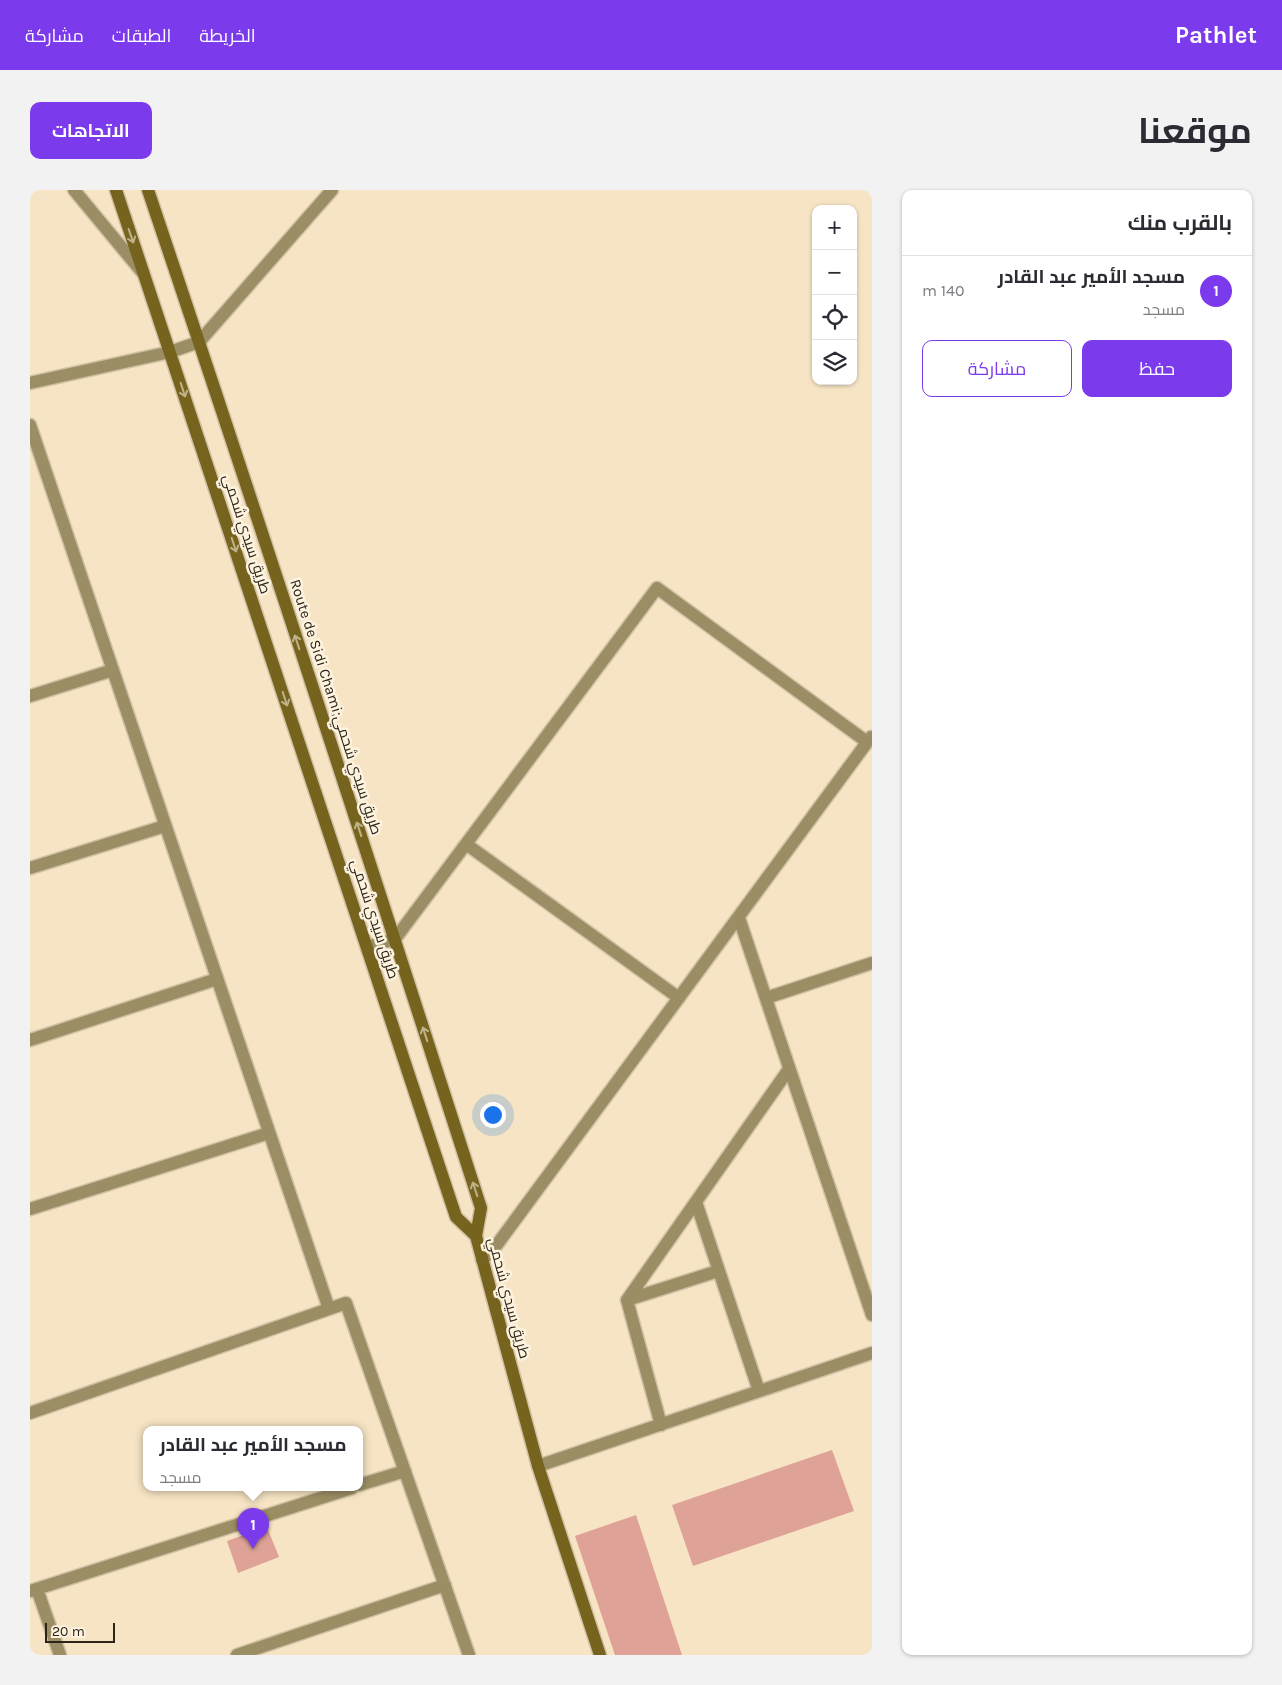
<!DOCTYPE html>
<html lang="ar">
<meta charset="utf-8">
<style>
:root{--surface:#fff;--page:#f2f2f3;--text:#2b2b33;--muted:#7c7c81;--line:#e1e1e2;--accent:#7c3aed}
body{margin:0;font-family:Karla,Cairo,sans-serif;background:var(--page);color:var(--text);direction:rtl}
.controls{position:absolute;right:15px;top:15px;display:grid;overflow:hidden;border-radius:10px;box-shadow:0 1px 4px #0004}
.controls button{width:45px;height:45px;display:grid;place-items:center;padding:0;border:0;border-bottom:1px solid var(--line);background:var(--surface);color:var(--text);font:25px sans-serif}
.scale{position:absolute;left:15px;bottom:12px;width:70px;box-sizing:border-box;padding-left:5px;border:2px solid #2b2418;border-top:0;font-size:14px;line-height:18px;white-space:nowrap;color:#2b2418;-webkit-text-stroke:4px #fdf3df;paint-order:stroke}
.you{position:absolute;left:462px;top:924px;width:18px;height:18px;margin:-12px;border:4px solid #fff;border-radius:50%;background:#1a73e8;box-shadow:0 0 0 8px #1a73e833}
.badge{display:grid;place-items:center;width:32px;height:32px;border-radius:50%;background:var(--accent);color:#fff;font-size:16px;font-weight:700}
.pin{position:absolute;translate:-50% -41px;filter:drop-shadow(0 1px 2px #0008)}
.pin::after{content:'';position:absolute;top:26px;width:18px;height:15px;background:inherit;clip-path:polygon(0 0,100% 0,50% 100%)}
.popup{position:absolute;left:113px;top:1236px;width:220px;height:65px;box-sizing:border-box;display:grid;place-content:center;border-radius:10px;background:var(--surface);filter:drop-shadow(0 1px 4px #0005);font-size:16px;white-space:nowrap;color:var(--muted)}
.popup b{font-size:19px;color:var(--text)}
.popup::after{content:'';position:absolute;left:50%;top:100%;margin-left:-10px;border:10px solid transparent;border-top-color:var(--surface)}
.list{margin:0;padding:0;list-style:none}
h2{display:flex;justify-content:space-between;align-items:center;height:65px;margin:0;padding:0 20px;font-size:21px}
h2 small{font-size:16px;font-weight:400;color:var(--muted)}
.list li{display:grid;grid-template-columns:32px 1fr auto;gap:15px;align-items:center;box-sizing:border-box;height:70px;padding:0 20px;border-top:1px solid var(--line)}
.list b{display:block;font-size:19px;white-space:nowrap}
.list p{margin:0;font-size:16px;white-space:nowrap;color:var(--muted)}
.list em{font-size:16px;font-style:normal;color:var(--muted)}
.actions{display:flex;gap:10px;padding:15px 20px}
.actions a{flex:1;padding:11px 0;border:1px solid var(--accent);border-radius:10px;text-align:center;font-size:18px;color:var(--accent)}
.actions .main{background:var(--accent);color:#fff}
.icon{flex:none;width:28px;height:28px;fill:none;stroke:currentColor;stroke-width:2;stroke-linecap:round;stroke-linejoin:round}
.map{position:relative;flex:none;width:842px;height:1465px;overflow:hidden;direction:ltr;border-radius:10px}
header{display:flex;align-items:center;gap:30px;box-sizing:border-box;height:70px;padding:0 25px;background:var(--accent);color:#fff}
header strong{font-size:24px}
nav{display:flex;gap:28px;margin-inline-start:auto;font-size:18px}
.intro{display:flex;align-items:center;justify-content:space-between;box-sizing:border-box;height:120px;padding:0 30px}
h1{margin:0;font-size:35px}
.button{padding:12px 22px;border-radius:10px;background:var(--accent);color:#fff;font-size:18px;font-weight:700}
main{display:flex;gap:30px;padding:0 30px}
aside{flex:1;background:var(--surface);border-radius:10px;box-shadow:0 1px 4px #0004}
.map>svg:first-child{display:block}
.building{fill:#dea297}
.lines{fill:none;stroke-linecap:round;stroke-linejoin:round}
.minor-casing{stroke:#d1c1a5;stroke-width:15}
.secondary-casing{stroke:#d1c1a5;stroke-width:15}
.minor{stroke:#9b8e64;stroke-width:12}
.secondary{stroke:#76631d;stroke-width:12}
.oneway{stroke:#c0b288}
.labels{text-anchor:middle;stroke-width:5;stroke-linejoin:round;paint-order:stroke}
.street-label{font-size:15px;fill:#2b2418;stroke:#fdf3df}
</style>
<header>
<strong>Pathlet</strong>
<nav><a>الخريطة</a><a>الطبقات</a><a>مشاركة</a></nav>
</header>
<div class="intro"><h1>موقعنا</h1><a class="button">الاتجاهات</a></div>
<main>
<aside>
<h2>بالقرب منك<small></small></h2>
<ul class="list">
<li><span class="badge">1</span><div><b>مسجد الأمير عبد القادر</b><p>مسجد</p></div><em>140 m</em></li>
</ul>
<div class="actions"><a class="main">حفظ</a><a>مشاركة</a></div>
</aside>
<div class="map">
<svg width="842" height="1465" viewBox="0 0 842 1465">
<rect width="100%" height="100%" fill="#f6e4c4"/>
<!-- building -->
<path class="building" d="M802 1260 824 1321 663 1376 642 1315Z
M606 1325 652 1465H585L545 1346Z
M237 1337 249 1367 208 1383 197 1351Z"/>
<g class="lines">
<!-- minor casing -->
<g class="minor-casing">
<path id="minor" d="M44 0 112 82
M0 193 140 162 169 152 302 0
M0 235 299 1119
M0 506 83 480
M436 654 649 808
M0 678 135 636
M709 728 842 1125
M337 757 365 749 627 398 837 552
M736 808 842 773
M0 850 187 789
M666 1012 729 1201
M0 1019 239 943
M452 1070 466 1056 841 547
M597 1110 688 1081
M0 1223 316 1113 439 1465
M631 1235 597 1110 759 879
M508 1276 842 1163
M329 1295 375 1281
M7 1399 30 1465
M0 1401 322 1298
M207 1465 415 1395"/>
</g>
<!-- secondary casing -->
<g class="secondary-casing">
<path id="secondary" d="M86 0 426 1027 446 1046 508 1276 570 1465
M118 0C232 338 342 678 451 1018L446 1046"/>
</g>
<!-- minor -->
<use href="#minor" class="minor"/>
<!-- secondary -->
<use href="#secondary" class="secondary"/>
</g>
<!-- one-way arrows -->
<defs><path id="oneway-shaft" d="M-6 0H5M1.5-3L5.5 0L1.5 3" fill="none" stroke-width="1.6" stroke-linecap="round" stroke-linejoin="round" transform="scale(1.25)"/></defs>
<g class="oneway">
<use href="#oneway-shaft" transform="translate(101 46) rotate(71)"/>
<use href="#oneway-shaft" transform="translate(153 200) rotate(72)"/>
<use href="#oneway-shaft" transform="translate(204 355) rotate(72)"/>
<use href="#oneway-shaft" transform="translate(267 452) rotate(-108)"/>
<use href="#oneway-shaft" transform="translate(255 509) rotate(72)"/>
<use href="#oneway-shaft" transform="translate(329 639) rotate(-108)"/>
<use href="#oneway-shaft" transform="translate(395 844) rotate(-108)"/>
<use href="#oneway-shaft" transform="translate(445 999) rotate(-108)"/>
</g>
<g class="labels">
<!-- street labels -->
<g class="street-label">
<text transform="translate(217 344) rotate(72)" y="5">طريق سيدي شحمي</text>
<text transform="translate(306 517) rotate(72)" y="5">Route de Sidi Chami;طريق سيدي شحمي</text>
<text transform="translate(345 729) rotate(72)" y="5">طريق سيدي شحمي</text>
<text transform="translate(479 1108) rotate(75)" y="5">طريق سيدي شحمي</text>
</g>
</g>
</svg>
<div class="controls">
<button>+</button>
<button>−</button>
<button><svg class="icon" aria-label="locate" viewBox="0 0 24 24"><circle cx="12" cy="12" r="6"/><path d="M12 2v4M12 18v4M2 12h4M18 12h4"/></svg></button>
<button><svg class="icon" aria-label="layers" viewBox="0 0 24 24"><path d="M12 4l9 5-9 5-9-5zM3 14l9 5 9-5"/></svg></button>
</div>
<div class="scale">20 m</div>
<div class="you"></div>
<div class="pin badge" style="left:223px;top:1359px">1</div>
<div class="popup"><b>مسجد الأمير عبد القادر</b>مسجد</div>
</div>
</main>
